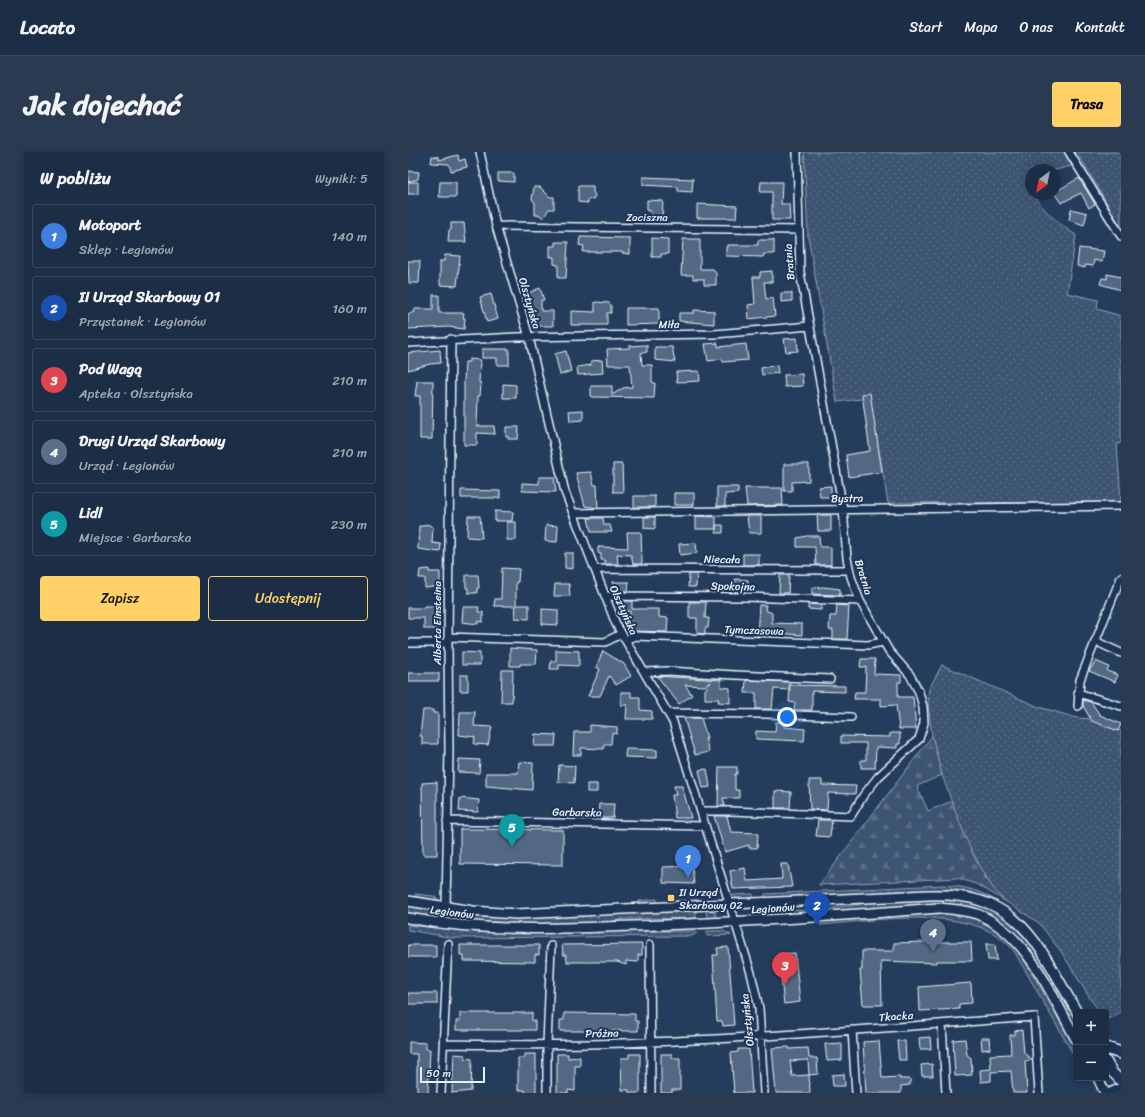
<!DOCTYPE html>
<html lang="pl">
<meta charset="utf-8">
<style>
:root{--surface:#1c2e46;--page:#293a51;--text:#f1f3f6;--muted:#a0a8b3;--line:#3a4a5f;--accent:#ffd166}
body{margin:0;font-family:Sriracha,sans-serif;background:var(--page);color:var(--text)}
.controls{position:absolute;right:12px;bottom:12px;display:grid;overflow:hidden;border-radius:4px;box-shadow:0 2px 10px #0003}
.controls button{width:36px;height:36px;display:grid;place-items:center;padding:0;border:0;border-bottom:1px solid var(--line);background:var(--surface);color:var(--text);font:20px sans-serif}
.compass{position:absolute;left:617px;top:12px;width:36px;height:36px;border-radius:50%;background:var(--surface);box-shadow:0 2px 10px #0003;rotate:212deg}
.scale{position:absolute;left:12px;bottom:10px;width:65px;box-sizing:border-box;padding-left:4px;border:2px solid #e8f1f8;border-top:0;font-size:11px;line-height:14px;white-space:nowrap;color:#e8f1f8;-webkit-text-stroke:3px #1d3557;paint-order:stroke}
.you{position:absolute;left:379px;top:565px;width:14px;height:14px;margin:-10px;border:3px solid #fff;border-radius:50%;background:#1a73e8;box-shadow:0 0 0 6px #1a73e833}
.badge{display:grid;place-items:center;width:26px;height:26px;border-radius:50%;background:var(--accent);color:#fff;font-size:13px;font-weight:700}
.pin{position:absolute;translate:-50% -33px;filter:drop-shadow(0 1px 2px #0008)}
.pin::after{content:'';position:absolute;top:21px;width:14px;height:12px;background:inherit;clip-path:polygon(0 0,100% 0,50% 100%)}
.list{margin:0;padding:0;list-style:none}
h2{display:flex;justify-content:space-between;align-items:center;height:52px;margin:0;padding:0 16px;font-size:17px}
h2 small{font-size:13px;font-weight:400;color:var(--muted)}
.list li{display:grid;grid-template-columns:26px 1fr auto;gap:12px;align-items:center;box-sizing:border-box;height:64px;margin:0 8px 8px;padding:0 8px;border:1px solid var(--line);border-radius:4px}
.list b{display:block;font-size:15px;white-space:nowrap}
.list p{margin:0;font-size:13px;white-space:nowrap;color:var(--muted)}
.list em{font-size:13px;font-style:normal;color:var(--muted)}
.actions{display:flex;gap:8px;padding:12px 16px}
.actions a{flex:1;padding:9px 0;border:1px solid var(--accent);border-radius:4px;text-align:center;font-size:14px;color:var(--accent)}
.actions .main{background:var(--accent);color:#111}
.map{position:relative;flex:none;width:713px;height:941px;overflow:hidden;border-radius:4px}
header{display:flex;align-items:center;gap:24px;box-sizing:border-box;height:56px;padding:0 20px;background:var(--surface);border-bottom:1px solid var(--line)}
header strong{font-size:19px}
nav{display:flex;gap:22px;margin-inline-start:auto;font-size:14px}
.intro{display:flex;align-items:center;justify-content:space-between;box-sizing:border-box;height:96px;padding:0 24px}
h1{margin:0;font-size:28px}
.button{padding:10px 18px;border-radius:4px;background:var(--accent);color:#111;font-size:14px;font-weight:700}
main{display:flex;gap:24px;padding:0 24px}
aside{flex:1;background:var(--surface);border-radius:4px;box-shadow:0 2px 10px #0003}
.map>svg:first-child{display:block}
.grass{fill:url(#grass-dots);stroke:#93a2b5}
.forest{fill:url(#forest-firs);stroke:#93a2b5}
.building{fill:#536782;stroke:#e8f1f8;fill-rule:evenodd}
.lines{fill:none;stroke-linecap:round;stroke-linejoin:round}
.minor-casing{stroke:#e8f1f8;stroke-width:10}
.tertiary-casing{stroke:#e8f1f8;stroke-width:12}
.primary-casing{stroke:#e8f1f8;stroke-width:14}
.minor{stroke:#1d3557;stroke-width:7}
.tertiary{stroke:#1d3557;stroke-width:9}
.primary{stroke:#1d3557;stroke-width:11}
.poi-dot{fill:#ffd166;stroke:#1d3557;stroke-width:1.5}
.labels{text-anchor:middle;stroke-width:4;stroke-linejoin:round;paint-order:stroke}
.street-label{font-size:11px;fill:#e8f1f8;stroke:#1d3557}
.poi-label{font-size:11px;fill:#e8f1f8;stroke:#1d3557;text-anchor:start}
</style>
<header>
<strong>Locato</strong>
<nav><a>Start</a><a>Mapa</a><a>O nas</a><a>Kontakt</a></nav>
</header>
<div class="intro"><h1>Jak dojechać</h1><a class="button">Trasa</a></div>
<main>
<aside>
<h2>W pobliżu<small>Wyniki: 5</small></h2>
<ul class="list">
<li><span class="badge" style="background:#3f7fe0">1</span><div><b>Motoport</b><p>Sklep · Legionów</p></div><em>140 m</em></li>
<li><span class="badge" style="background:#1a4fb4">2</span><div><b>II Urząd Skarbowy 01</b><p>Przystanek · Legionów</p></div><em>160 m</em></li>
<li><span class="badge" style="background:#e0444e">3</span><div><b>Pod Wagą</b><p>Apteka · Olsztyńska</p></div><em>210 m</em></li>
<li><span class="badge" style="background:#5c6f8a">4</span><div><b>Drugi Urząd Skarbowy</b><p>Urząd · Legionów</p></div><em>210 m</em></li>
<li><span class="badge" style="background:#0f9aa8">5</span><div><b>Lidl</b><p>Miejsce · Garbarska</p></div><em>230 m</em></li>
</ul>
<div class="actions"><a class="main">Zapisz</a><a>Udostępnij</a></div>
</aside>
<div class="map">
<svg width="713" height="941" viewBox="0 0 713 941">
<defs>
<pattern id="grass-dots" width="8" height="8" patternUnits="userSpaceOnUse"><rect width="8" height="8" fill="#3e5472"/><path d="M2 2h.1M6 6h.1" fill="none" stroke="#5a6d87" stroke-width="1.8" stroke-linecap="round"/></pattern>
<pattern id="forest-firs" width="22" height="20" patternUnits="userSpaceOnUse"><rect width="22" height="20" fill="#3e5472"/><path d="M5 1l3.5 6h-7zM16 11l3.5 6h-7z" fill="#5a6d87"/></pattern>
</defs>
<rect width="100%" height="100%" fill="#253d5d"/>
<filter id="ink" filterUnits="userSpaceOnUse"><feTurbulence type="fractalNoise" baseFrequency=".025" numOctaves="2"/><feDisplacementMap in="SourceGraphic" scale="8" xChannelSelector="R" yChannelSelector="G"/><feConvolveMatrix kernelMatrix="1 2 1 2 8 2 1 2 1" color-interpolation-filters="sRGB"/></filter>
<g filter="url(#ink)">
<!-- grass -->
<path class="grass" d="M396 0H656L664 14 647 18H623V42H627C630 55 656 76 668 83L659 141 690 148 689 157 713 164V291L709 292 713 350 480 351 462 246 429 250 400 84Z
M669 0H713V75Z
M534 513 631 555 669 566 683 567 713 579V860L698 868V860H692L683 848 654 801 631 771 597 749 587 740 559 691 534 623 524 584 520 552 521 537Z
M534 733C555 734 570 738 589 749L561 740 543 737 357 746V742Z
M7 742 25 744 31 748 10 746Z
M345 742 346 746 330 747 325 743Z
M249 747V751L235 752 231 749Z
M523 748C542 748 562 748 580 756 624 776 645 830 668 869V876L612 786C583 757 556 751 516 752L359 766 358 759 410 758 467 750Z
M0 754 63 764 113 767 288 758V766L216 767 201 770 182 771 107 772 50 769 0 761Z
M298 758 307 759 308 765 299 766Z
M536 761C591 765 607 791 632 835 644 856 656 876 668 896V907L606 799C569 750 466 769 412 773V770Z
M0 773 67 780 288 779 289 781 284 784 46 786 0 778Z"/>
<!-- forest -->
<path class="forest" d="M524 584 534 623 509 634 520 659 544 649C555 681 572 726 597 749L570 733 550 726 411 733Z
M299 779H315L323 783 299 784Z"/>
<!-- building -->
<path class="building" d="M50 3 51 9 57 7 59 15 43 19 41 12 23 11 24 4 31 5V8Z
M0 19 11 20 10 27 0 30Z
M90 21H106V30L90 29Z
M235 25 285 27 284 40 270 39V35L235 33Z
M671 26 687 52 681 56 673 41 653 51 647 42V40Z
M0 30H10V42H0Z
M32 30H48V45H31Z
M353 30H374L373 52H381L382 68H364V40H352Z
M170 34H185V40L187 43 185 48 180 47V51L170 50Z
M126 35H132L142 45H146V57H141L135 66 132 63H127V51L124 47Z
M239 48 255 49 254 65 243 64V59H239Z
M289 52 329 54 328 66H289Z
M663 57 679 61 676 73 661 68Z
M43 71H56L58 90H40L41 78H43Z
M172 85 222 86V102L214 101V100H175L176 94 171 93Z
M244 86 260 87V102H253V105H244Z
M275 87H292V117H305L308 121V133H296V127H285V123H273Z
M350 88H366V102H356L355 105 318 104V95H320V93H350Z
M147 90H160L158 126H150V113L146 112V105H142V94H147Z
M671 96 696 99 694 110 686 108 685 114 677 113V116L669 114Z
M37 103 52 104 49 134 32 133V109H36Z
M0 109H12L11 131H1Z
M364 119V130H356L358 147 365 146 367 164 341 167 340 153 347 152 345 125H352V120Z
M699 122 713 125V138L692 132 694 126 699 127Z
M132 136 136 148H133V159H145V174H130L127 172 118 142Z
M373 141H384V149L373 150Z
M83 142 90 167 79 170 72 145Z
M25 143H31V161H56L55 166H57L56 177 41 175 0 177V162L7 160 6 157H25Z
M187 150 201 151 203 153V161H199V173H163V159L187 160Z
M218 156H251V172L218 173Z
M286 158 306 159V172L271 169V161H286Z
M389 186 390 199 378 200 376 187Z
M310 191V195L338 192 340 208 315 210 314 207 300 209 297 192Z
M239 193V200L233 201 234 213H244V230L247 231 246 246 183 245V234H204V243L215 236 224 235 222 213H200L199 197 222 196 221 194Z
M247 195H264L267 210 247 208Z
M74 197H101V213H89V206H74Z
M32 198 33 211 22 212 0 218V201Z
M158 199 163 219 152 223 147 202Z
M61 207 72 208 71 231H73L72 244H70L69 274H86L87 282 69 281V293H56V230L57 210H61Z
M194 208 195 221 170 223 169 215 183 213V209Z
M369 213 370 221 354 223 353 216Z
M291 219 292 229 269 230 268 220Z
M394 222 395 234 377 235 376 223Z
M9 229H25L24 287H12V244H7Z
M95 232 108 233V246H95Z
M462 241 474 320 441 325 438 303 462 299 454 242Z
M175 258V268L162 269 161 259Z
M98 275H111L110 287H100V284L98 285Z
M205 312H214L215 340H205Z
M376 312H401V329L384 330V339H376Z
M183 320 186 333H189L190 356 177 354 168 321Z
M131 325H146L148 340 114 339V331L131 332Z
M423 334V345H412L411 335Z
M309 335H330V341L317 342V354H309Z
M337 336H374L375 353 339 354Z
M53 338 92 339V346H53Z
M266 341H286V353H266Z
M226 344H247V355H226Z
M87 359 105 360 104 369H87Z
M409 363H423V379H410Z
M60 364H72L74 386 59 385Z
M288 364 308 365V377H288Z
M339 364H353V381H341Z
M236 365H247V377L236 376Z
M180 366H195L196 373H202L204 380H183Z
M99 370H108V388H99Z
M19 372 25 375 24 391 33 392 32 400 10 397 11 374H16Z
M138 373 150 374 149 390 137 389Z
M308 373H315V381H308Z
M219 380H233L234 412H225L223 403 209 402 210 412H197V408H193V402L190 401V395L220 396Z
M399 384H411L412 395H423V413H408L407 395H389V386Z
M288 391 289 401 272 403 271 392Z
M157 401H165V417L157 416Z
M335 402H351V413H335Z
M94 416 111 417 110 430H108V453H121V467L107 466 108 454H86L87 447H93Z
M21 417V420H32V434L17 436V426H11L12 418Z
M281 422H289L288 435H280Z
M58 423H70L71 436H69V441H60V436H58Z
M372 423H381L380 441H371Z
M327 427 340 428V440H327Z
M205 430H221L220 439H206Z
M147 432H161L162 444H146Z
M415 435 432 437V443L404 442V436Z
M208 449H224V457H251V465L260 466 259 480 227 479 221 481 218 473 222 471V459L213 460Z
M281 450H298L297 466H301L300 476H297V482L289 481V466H281Z
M400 452 413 453V458L400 457Z
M351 453H358L357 458 364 461V471L394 472V483L366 481 364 482V484H349Z
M429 453 441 454 439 487H425V478H421L422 464H428Z
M16 454H31V477H16V466H0V456H16Z
M55 455H71L70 460H75V470L70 469V472L54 470Z
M134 457 150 458V473L134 472Z
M102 496 129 498 128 512H112V514H102Z
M148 498 171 499V514L151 513V517H142L143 509H148Z
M195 499 216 512 223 524 208 533 201 524 192 544H180L192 517 188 515Z
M54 500 72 501V513H54Z
M453 507H467L466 522 493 523V530H490V545H505L508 577H491L488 553 473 554V547H446L447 540H457L458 515H452Z
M688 509 701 515 699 519 710 523 707 530 681 519Z
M94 518H105L104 550H93Z
M0 521H31V529H0Z
M52 523H60V539H52Z
M249 524 313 528V535L322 536V551L310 550 311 547H297V538L303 530 297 534 277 533 284 543 271 552Z
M338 528 381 530V538L366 537 364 557H348V541H337Z
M382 533 437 534V540L404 539V558H386L387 551 381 550Z
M213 540H223V545H232V558L244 559V567H218L219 553H213Z
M675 548 683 550 692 563 713 572 710 579 684 569 675 554Z
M15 558H25V561H30V592H14V584H12Z
M52 560H67L66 574 84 575 80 593 66 592 67 585 51 583Z
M276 566H293L299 586H297L301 600 287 603Z
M368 570H376V575L397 577 396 589 348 587V579L367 580Z
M182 573 209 575V582L204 581 203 592H196V597L173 596V603H165L166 580H182Z
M482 581H492V592H489V596L468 595 467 616H453V608H458V591H433V584L482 585Z
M127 582 148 583 147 594H126Z
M218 597 249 598V606L217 605Z
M51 607 72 608 71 621 50 620Z
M111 610 125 611 124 638 78 634V621H110Z
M151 613 167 614 166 631 150 630Z
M311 615H329V622H327V638H331V646H315L317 654H310Z
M299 617 302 635 295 636 291 618Z
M401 628H414V633L448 634 447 642 420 641 419 658 402 657Z
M29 630V703H15L14 631Z
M179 632H189V640H179Z
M266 634H274L283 666H267L264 643H268Z
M367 639 383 640 382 656H367Z
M52 646 71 648 70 660 51 659Z
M191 652H206L205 666H190Z
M306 664H319L323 680 350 681 349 696H341V693L317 700Z
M410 668H424L422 685 408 684Z
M52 677 155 678V713L52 712Z
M373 712H380L384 735 325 737 322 719 337 716 339 729 374 727Z
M284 714 286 732 255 731V715Z
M517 787 532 788V790H563L564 809H529V811L473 809 474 853H455L452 818H454V799H486V791L517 790Z
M234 792V803H230V810L218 809V813L209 810H159L158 803H155L154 793Z
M578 792H587L589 808H580Z
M0 793H28V805H0Z
M52 793H131V803H127V810L56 809V803H52Z
M320 795 326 873 315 874 314 869H309L305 803H310L309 796Z
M387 801 392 850 376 852 370 802Z
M563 831 564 851 551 852V857L512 859 511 835Z
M0 841H29V852H0Z
M52 861H124V869H127V878H48V869H52Z
M156 861 227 862V869H230V879H152V868H156Z
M614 878 616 901 624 908 617 909 619 941H605L603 919 583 920V929L573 930 572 918 583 917 582 903 603 902 602 883H607V879Z
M522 885 523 897H512L511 886Z
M573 886H581L582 897 574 898Z
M557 887 559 903 563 906 564 923 547 924 545 888Z
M471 889 474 926 492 925V927H502V933L493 934V941H458L455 890Z
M489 889H497L498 908H491Z
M1 890 18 891V897H22L20 941H9V902H1Z
M434 891V908L419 909 417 892Z
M381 895V897L400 896 401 906H409L410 922 401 923 402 941H368L364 896ZM400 908 401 923 384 924 382 909Z
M330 897H341L344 941H326L323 901 330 900Z
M46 902 57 903V906L64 907 63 939 44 941Z
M117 902H128V941H117V938H110V906H117Z
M149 902H160V906L172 905V914H167V939L160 938V941H149Z
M221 902H232V941H221V938H214L213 906H221Z
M253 902H264V906H272V938H264V941H253Z
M524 912 525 924H514L513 913Z
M436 922 437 934H425L424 923Z"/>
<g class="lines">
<!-- minor casing -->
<g class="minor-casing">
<path id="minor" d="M72 0 88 74 121 185 157 340 208 472 265 570 343 821 351 856 356 941
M661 0 713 84
M88 74 390 78
M0 191 109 185 306 182 402 174
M166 361 713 354
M187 417 441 418
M197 444 338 445 452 449
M40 485 197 490 213 482
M217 488 227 484 460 493 475 490
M687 489 713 501
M0 491H40
M236 520 259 519 327 523 422 527
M670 541 713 554
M670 554 672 528 713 425
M260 561 358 562 443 565
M293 659H322L443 664 455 644 470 625 511 587 516 571 515 555 511 540 502 523 481 499 452 449 443 425 439 406 435 357 392 120 389 0
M39 669 297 674
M38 755 41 598 40 491 43 187
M242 793 243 941
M534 872 538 941
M444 878 448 941
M36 892C233 897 429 879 626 865L631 941
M33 941 40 792
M139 941V893L143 794"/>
</g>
<!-- tertiary casing -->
<g class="tertiary-casing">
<path id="tertiary" d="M0 749 65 759 108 762 521 743C612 740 629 791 669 860
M0 766C75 780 149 777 226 774 327 771 429 764 530 756 543 757 557 758 569 762 619 781 644 844 668 887
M698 909 705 921 713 929
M690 926 697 941
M702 941 713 936"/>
</g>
<!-- primary casing -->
<g class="primary-casing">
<path id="primary" d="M698 896 713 901"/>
</g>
<!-- minor -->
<use href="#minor" class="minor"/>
<!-- tertiary -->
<use href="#tertiary" class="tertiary"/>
<!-- primary -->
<use href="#primary" class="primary"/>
</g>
</g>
<!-- markers -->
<rect class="poi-dot" x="259" y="742" width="8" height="8" rx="2"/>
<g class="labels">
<!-- street labels -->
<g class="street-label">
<text x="239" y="69">Zaciszna</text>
<text transform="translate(381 110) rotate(-95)" y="4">Bratnia</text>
<text transform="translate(122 151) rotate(74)" y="4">Olsztyńska</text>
<text transform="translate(261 172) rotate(-1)" y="4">Miła</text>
<text transform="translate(439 346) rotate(-1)" y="4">Bystra</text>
<text transform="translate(314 407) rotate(1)" y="4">Niecała</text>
<text transform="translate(456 425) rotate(73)" y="4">Bratnia</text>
<text transform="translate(325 434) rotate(1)" y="4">Spokojna</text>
<text transform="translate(216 458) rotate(66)" y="4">Olsztyńska</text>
<text transform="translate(29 471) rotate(-90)" y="4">Alberta Einsteina</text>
<text transform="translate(346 478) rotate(2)" y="4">Tymczasowa</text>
<text transform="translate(169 660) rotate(1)" y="4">Garbarska</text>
<text transform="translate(365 756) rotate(-4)" y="4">Legionów</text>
<text transform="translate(44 760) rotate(7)" y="4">Legionów</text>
<text transform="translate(488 864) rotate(-4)" y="4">Tkacka</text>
<text transform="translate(339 868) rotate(-96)" y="4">Olsztyńska</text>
<text transform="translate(194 881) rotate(-1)" y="4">Próżna</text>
</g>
<!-- poi labels -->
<g class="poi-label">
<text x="271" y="744">II Urząd<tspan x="271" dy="13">Skarbowy 02</tspan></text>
</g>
</g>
</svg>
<div class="controls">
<button>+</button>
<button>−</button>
</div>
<svg class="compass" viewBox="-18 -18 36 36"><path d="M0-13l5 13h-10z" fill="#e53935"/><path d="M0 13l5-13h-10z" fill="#a0a8b3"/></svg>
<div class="scale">50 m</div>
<div class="you"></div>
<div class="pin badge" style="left:280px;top:726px;background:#3f7fe0">1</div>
<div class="pin badge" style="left:409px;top:773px;background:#1a4fb4">2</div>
<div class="pin badge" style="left:377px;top:833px;background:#e0444e">3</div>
<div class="pin badge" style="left:525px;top:800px;background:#5c6f8a">4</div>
<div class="pin badge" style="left:104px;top:695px;background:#0f9aa8">5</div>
</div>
</main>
